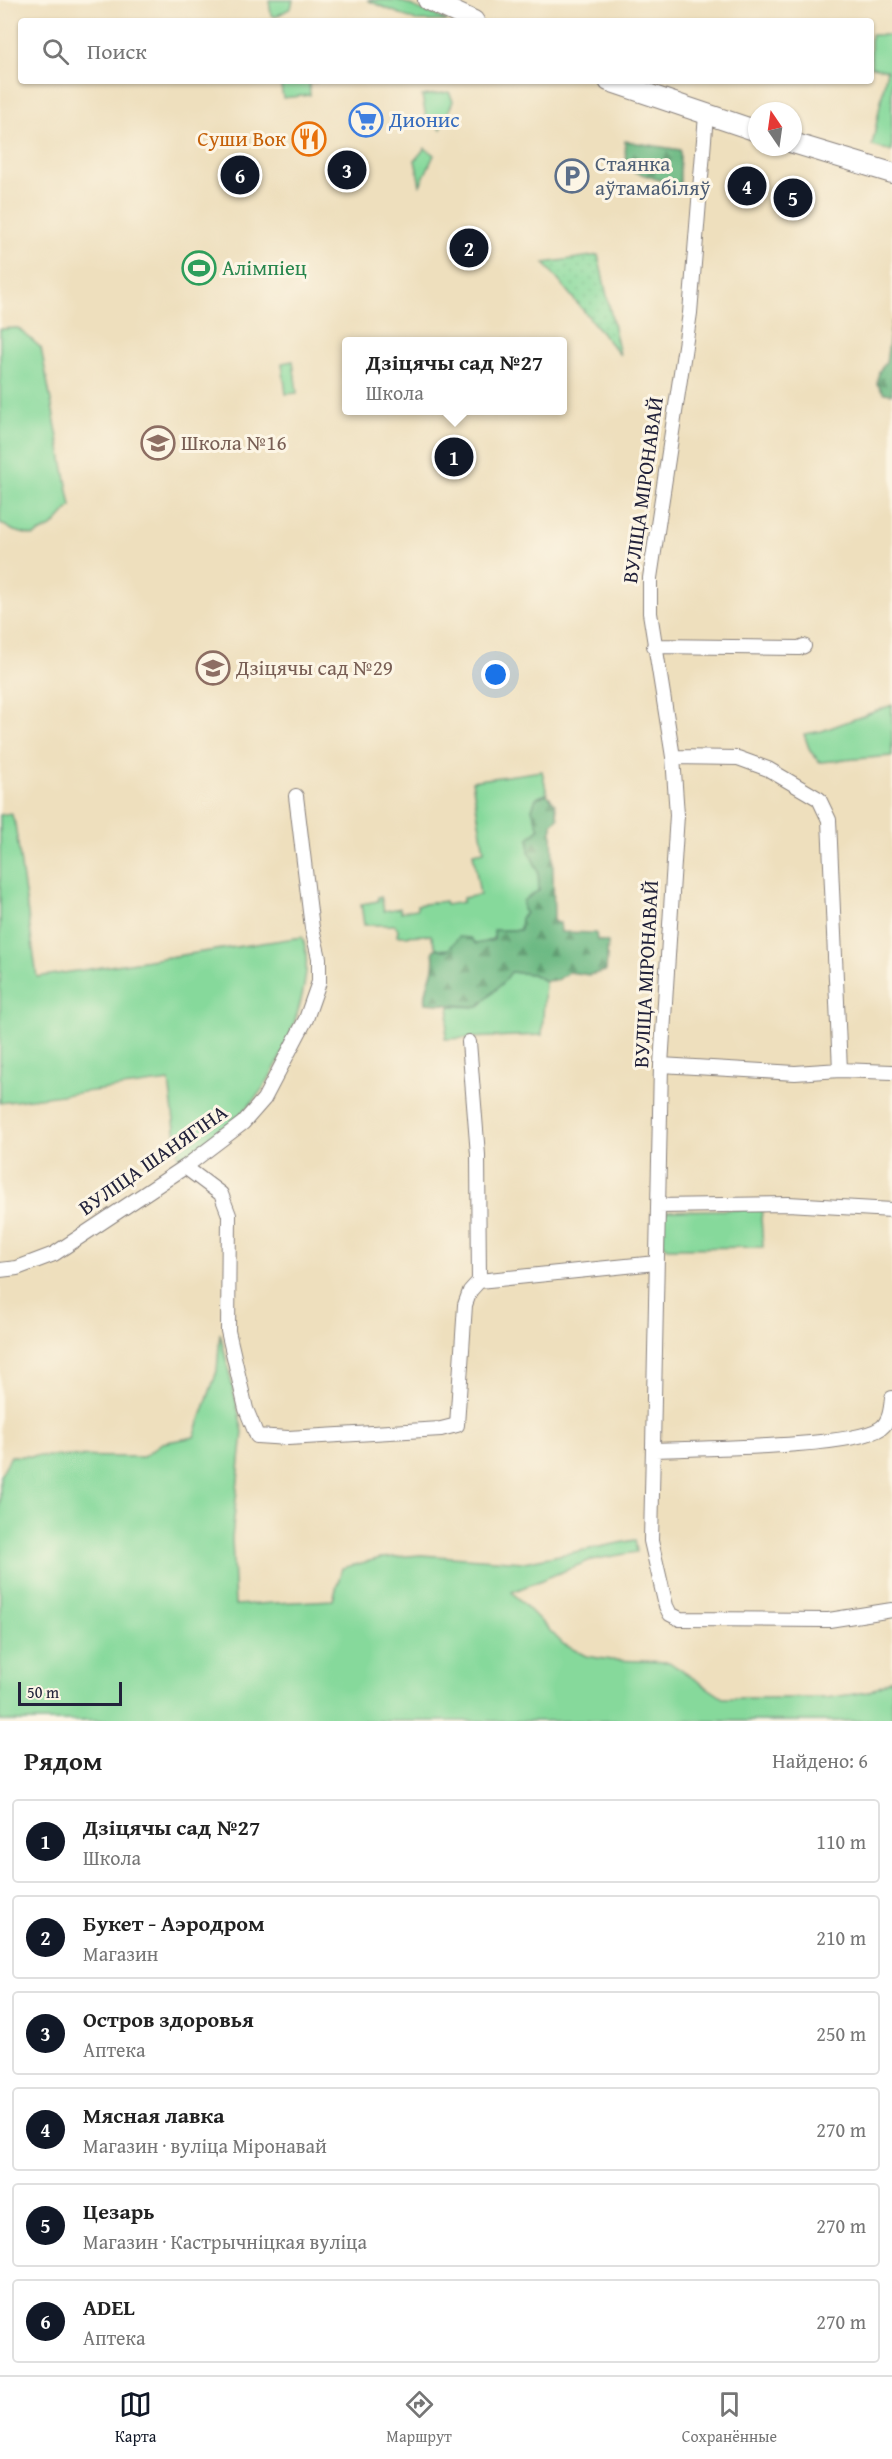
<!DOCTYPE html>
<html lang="ru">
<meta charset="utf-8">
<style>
:root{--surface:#fff;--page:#f6f6f6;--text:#222;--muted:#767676;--line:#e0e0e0;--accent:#111827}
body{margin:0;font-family:"Gentium Book Plus",serif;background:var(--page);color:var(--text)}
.compass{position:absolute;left:748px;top:102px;width:54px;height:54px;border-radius:50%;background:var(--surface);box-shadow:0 2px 4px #0004;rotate:347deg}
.scale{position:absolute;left:18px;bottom:15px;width:104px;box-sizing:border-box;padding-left:6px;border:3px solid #22223b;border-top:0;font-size:16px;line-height:21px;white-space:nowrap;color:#22223b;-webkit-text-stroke:4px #fcf5e5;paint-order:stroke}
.you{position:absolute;left:496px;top:675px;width:21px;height:21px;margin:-15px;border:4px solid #fff;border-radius:50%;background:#1a73e8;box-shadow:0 0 0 9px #1a73e833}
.badge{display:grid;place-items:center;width:39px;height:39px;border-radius:50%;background:var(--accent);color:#fff;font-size:20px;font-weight:700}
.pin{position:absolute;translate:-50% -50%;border:3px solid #fff;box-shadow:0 2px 6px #0006}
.popup{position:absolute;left:342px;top:337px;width:225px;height:78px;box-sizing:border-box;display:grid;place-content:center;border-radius:6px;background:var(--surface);filter:drop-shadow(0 2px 4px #0005);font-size:20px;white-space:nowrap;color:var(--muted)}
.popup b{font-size:22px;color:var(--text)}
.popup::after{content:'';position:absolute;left:50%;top:100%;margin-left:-12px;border:12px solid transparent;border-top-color:var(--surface)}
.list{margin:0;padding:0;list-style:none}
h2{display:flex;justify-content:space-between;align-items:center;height:78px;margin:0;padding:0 24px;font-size:26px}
h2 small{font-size:20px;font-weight:400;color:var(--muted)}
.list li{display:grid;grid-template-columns:39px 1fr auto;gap:18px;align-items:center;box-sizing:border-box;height:84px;margin:0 12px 12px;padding:0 12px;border:2px solid var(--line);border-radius:6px}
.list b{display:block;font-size:22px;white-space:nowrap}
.list p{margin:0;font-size:20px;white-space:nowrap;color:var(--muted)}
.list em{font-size:20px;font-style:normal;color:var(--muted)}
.icon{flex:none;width:33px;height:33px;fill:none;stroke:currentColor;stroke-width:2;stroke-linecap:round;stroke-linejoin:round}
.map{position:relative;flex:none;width:892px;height:1721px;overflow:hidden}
.search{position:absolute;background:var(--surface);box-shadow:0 2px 4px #0004;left:18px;right:18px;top:18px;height:66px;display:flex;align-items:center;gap:15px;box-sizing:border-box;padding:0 21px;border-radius:6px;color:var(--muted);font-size:22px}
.sheet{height:654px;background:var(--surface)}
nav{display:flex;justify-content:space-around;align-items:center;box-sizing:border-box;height:84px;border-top:2px solid var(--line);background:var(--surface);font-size:16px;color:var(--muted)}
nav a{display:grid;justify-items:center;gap:3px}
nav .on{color:var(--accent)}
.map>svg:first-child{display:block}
.grass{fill:#86d99b;stroke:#547e6b;stroke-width:1.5}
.forest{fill:url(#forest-firs);stroke:#476e5f;stroke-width:1.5}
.park{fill:url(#park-dots);stroke:#547e6b;stroke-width:1.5}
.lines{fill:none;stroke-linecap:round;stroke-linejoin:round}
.minor-casing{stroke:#88807c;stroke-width:16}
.secondary-casing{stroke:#88807c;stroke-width:22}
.minor{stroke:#fff;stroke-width:14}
.secondary{stroke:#fff;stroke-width:20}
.labels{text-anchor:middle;stroke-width:6;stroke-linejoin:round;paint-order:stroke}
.shop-label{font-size:21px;fill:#366cbe;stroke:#fcf5e5;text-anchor:start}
.food-label{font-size:21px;fill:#c56008;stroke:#fcf5e5;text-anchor:end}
.service-label{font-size:21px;fill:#4e5e75;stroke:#fcf5e5;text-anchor:start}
.leisure-label{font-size:21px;fill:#27864d;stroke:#fcf5e5;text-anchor:start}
.education-label{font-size:21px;fill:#785e54;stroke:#fcf5e5;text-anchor:start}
.street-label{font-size:21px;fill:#22223b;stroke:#fcf5e5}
</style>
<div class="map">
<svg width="892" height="1721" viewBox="0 0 892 1721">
<defs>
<pattern id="forest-firs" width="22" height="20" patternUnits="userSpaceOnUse" patternTransform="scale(1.5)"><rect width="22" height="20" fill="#6cb983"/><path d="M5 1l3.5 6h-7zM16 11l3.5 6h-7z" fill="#58966c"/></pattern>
<pattern id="park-dots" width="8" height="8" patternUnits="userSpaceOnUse" patternTransform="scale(1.5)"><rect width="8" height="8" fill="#86d99b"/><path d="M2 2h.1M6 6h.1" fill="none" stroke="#73ba86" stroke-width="1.8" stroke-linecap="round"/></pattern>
</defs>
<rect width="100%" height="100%" fill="#fcf5e5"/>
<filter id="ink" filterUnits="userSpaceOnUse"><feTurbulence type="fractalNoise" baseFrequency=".0167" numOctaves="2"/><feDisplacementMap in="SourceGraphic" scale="12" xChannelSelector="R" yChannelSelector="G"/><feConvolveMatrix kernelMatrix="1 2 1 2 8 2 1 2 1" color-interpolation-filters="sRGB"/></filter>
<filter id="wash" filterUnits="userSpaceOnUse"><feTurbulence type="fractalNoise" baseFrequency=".008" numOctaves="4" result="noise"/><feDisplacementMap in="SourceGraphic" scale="24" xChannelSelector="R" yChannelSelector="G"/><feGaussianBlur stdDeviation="1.35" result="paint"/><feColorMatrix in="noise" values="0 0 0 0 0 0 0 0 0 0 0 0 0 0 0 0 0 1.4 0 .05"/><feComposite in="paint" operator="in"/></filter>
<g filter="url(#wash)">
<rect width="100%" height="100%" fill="#eedfbd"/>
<!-- grass -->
<path class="grass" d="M269 0H293L291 8 275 17 271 15Z
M367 0H398L448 21H416Z
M871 35H892V151L872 146 887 70 871 67Z
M280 81H317V82L309 83 310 95 283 98Z
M449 92 453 101 441 129 426 117 422 96Z
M425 148 434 155 420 185 415 160Z
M18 328 41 348 71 506 53 526 33 536 14 531 0 523V329Z
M293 361 297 393 286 394 282 363Z
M892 705V756L820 762 810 751 804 734 822 731Z
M542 771 547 794 536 798 539 829 529 838C528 852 534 858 538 870 544 891 528 911 520 930H504C489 945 457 953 436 948L431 935 397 936 398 930 395 925H364L361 904 378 901V897L381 896 384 911 400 908 401 912 417 909V905L445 901 446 905 463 902V898L480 895 473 853 484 851 472 781Z
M11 813 15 824 37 977 302 937C319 974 283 1065 257 1096 236 1123 207 1141 179 1161L169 1081 0 1103V815Z
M510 972 532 974 545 981 542 1035 445 1039 450 1006 478 1007C487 997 506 982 510 972Z
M763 1209 761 1218 763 1247 668 1248 663 1244V1215L667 1211Z
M220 1333 243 1432 232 1538 235 1605 333 1600 342 1568 381 1558 421 1555 524 1562 635 1540 637 1552 591 1560 512 1592 563 1644 586 1656 611 1660 669 1662 723 1698H826L868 1692 892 1679V1721H0V1476L11 1456 143 1457 162 1443 194 1437 217 1371Z"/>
<!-- forest -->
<path class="forest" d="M625 141 680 150V187L626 169Z
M892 321V394L884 393 877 384 879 371 886 363Z
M547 794 555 803 558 818 552 824 554 922 560 923 561 932 596 933 597 940 608 942 606 971 589 975 569 972 557 980 545 981 532 974 511 972C505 983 487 997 478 1007L426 1003C423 985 437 974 433 951L436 948 447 951 459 937 470 938 476 944 494 940V930H520L521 918 526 913 523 910V901L539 890 538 871 529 851V838L539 829 532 809 536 798Z"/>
<!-- park -->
<path class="park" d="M598 255 620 355 544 263Z"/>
</g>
<g filter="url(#ink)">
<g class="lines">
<!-- minor casing -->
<g class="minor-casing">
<path id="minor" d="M706 115 690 313 650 578V613L673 757 677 815 661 1065 651 1541 666 1606 670 1614 680 1619 829 1620 892 1610
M654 646 799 648 804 646
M673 757 738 758 768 769 819 799 829 820 840 1070
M469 1042 478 1155 479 1281
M661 1065 795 1073 840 1070 892 1072
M185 1167 221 1194 229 1215 228 1331 246 1409 257 1436 288 1438 441 1429 457 1425 465 1305 470 1291 479 1281 656 1263
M658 1206 788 1204 892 1210
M0 1270 17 1268 54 1254 185 1167 243 1123 264 1099 306 1019 319 982V958L312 928 296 796
M653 1450C696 1448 853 1448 881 1428 890 1421 891 1408 892 1398"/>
</g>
<!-- secondary casing -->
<g class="secondary-casing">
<path id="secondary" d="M428 0 474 21
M609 81 757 131
M793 143 892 173"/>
</g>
<!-- minor -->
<use href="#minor" class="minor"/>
<!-- secondary -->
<use href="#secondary" class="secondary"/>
</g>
</g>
<!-- icons -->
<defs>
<g id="supermarket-ring" transform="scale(1.725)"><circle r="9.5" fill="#fcf5e5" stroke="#3f7fe0" stroke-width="1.5"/><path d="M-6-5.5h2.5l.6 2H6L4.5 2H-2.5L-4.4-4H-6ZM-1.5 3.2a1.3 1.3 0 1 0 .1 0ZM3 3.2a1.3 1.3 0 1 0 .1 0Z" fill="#3f7fe0"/></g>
<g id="restaurant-ring" transform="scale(1.725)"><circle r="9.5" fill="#fcf5e5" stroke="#e8710a" stroke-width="1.5"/><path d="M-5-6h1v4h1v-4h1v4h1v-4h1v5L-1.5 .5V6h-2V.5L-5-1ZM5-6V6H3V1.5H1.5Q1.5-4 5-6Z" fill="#e8710a"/></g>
<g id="parking-ring" transform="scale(1.725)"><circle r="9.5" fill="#fcf5e5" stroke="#5c6f8a" stroke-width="1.5"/><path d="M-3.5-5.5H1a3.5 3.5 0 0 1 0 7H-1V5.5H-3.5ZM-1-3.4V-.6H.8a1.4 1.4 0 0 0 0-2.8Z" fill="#5c6f8a"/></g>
<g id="stadium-ring" transform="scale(1.725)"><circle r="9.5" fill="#fcf5e5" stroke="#2e9e5b" stroke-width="1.5"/><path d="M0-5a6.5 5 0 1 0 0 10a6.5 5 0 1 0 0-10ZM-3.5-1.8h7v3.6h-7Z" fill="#2e9e5b"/></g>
<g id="school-ring" transform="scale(1.725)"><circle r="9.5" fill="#fcf5e5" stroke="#8d6e63" stroke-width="1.5"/><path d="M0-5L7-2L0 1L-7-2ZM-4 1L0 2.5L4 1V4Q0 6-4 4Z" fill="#8d6e63"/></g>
</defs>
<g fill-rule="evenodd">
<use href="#supermarket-ring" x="366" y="120"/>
<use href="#restaurant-ring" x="309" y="139"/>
<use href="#parking-ring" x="572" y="176"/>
<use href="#stadium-ring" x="199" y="268"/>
<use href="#school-ring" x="158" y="443"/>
<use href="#school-ring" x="213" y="668"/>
</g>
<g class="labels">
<!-- shop labels -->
<g class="shop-label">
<text x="389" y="127">Дионис</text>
</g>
<!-- food labels -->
<g class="food-label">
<text x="286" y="146">Суши Вок</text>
</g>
<!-- service labels -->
<g class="service-label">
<text x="595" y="171">Стаянка<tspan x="595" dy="24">аўтамабіляў</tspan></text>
</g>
<!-- leisure labels -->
<g class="leisure-label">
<text x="222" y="275">Алімпіец</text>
</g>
<!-- education labels -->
<g class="education-label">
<text x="181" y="450">Школа №16</text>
<text x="236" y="675">Дзіцячы сад №29</text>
</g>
<!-- street labels -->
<g class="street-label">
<text transform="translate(643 490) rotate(-82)" y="7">ВУЛІЦА МІРОНАВАЙ</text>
<text transform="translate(646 974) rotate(-87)" y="7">ВУЛІЦА МІРОНАВАЙ</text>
<text transform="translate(153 1160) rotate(-35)" y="7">ВУЛІЦА ШАНЯГІНА</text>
</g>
</g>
</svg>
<svg class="compass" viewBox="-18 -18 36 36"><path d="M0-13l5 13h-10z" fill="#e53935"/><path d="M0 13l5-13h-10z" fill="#767676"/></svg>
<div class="scale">50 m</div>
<div class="you"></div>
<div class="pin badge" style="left:454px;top:457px">1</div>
<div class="popup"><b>Дзіцячы сад №27</b>Школа</div>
<div class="pin badge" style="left:469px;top:248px">2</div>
<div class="pin badge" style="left:347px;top:170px">3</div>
<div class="pin badge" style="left:747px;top:186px">4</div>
<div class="pin badge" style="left:793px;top:198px">5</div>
<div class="pin badge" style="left:240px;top:175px">6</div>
<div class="search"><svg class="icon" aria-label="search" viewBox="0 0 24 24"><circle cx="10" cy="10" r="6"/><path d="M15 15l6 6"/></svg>Поиск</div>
</div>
<section class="sheet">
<h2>Рядом<small>Найдено: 6</small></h2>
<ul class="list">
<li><span class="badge">1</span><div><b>Дзіцячы сад №27</b><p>Школа</p></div><em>110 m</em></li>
<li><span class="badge">2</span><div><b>Букет - Аэродром</b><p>Магазин</p></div><em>210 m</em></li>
<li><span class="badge">3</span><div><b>Остров здоровья</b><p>Аптека</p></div><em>250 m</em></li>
<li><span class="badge">4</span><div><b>Мясная лавка</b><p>Магазин · вуліца Міронавай</p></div><em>270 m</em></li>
<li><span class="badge">5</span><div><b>Цезарь</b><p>Магазин · Кастрычніцкая вуліца</p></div><em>270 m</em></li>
<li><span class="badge">6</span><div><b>ADEL</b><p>Аптека</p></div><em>270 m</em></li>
</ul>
</section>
<nav>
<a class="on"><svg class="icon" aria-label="map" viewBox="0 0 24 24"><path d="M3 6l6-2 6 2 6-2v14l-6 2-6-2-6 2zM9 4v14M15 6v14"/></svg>Карта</a>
<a><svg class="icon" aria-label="directions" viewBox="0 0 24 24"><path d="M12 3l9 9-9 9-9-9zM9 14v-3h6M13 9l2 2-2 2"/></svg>Маршрут</a>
<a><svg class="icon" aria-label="saved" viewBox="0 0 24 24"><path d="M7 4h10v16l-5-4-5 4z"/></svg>Сохранённые</a>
</nav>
